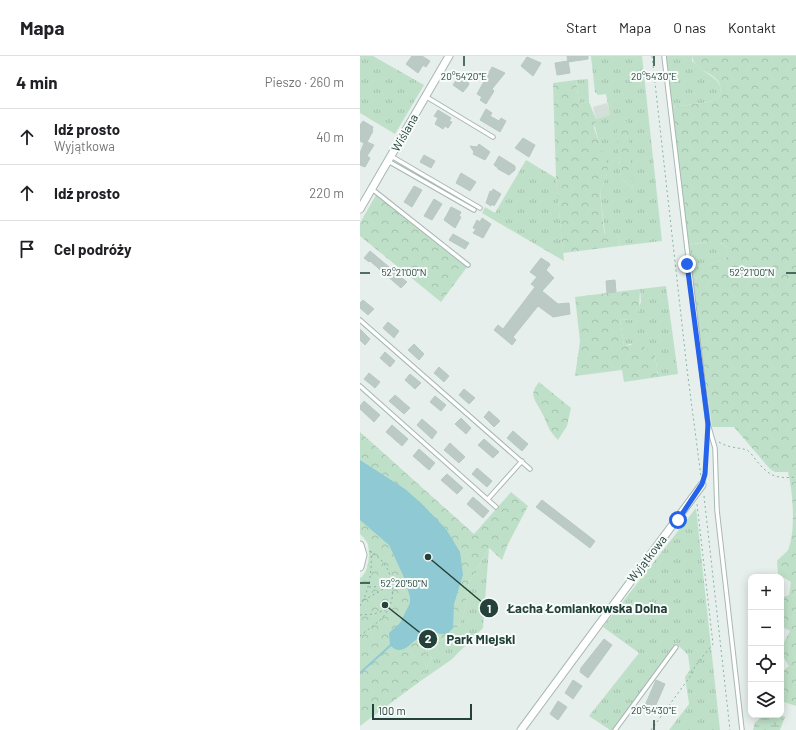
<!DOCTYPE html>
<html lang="pl">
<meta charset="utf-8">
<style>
:root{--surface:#fff;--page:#f6f6f6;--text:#202124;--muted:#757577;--line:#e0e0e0}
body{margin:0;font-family:Barlow,sans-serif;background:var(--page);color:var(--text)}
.controls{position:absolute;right:12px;bottom:12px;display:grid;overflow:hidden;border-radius:8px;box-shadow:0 2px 10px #0003}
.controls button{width:36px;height:36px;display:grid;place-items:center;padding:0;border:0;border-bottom:1px solid var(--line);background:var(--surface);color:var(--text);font:20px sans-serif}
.scale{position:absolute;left:12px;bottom:10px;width:100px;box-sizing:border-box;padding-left:4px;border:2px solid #24423a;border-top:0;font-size:11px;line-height:14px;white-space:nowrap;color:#24423a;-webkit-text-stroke:3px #f7fbf9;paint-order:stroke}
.stop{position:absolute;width:12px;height:12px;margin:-9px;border:3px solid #2563eb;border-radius:50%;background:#fff}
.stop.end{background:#2563eb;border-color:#fff;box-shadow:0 1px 4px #0008}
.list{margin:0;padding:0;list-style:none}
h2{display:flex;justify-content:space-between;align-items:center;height:52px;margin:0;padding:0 16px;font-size:17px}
h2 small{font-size:13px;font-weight:400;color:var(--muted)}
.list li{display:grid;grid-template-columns:26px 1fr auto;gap:12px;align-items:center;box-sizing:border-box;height:56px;padding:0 16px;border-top:1px solid var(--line)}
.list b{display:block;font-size:15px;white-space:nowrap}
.list p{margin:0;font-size:13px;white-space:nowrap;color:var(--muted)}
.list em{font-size:13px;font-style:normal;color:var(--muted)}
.icon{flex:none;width:22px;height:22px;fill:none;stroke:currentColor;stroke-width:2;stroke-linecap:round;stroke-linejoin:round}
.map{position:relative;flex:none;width:436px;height:674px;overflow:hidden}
header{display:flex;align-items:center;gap:24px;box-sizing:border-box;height:56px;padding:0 20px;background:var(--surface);border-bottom:1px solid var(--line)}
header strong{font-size:19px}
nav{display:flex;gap:22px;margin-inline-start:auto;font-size:14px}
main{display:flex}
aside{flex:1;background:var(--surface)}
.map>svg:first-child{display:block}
.built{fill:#d4dfda}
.grass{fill:url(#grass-tufts);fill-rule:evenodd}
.forest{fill:url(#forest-crowns)}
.wetland{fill:url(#wetland-marsh)}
.water{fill:#8ec9d4}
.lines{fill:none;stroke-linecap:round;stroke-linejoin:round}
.stream{stroke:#8ec9d4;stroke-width:2}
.building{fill:#bbcac4;stroke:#b8c9c2}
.lane-casing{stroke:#a8b8b2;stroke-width:5.5}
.street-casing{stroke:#a8b8b2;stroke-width:9}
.path{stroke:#86b3a5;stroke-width:1;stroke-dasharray:2 3;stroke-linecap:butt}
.lane{stroke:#fff;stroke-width:3.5}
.street{stroke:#fff;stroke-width:7}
.route{stroke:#2563eb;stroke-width:5}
.ticks{fill:none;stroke:#24423a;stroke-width:1.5}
.labels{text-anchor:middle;stroke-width:4;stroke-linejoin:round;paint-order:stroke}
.street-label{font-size:12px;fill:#24423a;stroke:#f7fbf9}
.ticks-label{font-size:10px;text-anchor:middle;fill:#24423a;stroke:#f7fbf9;stroke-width:4;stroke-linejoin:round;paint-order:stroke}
.leader{fill:none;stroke:#24423a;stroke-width:1.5}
.callout-dot{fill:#24423a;stroke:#f7fbf9;stroke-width:1.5}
.mark-label{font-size:12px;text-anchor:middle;font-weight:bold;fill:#fff}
.callout-label{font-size:13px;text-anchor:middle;font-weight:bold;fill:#24423a;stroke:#f7fbf9;stroke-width:4;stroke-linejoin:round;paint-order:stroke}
</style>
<header>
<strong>Mapa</strong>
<nav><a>Start</a><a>Mapa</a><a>O nas</a><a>Kontakt</a></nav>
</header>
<main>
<aside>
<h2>4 min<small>Pieszo · 260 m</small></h2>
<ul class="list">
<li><svg class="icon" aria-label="ahead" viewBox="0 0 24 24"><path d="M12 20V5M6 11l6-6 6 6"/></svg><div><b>Idź prosto</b><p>Wyjątkowa</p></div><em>40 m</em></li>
<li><svg class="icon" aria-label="ahead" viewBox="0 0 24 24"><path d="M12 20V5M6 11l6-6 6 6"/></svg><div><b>Idź prosto</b></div><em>220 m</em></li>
<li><svg class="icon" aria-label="arrive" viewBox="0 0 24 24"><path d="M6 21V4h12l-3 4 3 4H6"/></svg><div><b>Cel podróży</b></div></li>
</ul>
</aside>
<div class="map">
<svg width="436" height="674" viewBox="0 0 436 674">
<defs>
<pattern id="grass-tufts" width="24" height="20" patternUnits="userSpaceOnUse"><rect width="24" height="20" fill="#bfe0c8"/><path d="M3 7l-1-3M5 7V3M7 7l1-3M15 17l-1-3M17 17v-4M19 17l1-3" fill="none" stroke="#a4c1ad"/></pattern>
<pattern id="forest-crowns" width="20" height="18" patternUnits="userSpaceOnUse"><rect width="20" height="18" fill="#bfe0c8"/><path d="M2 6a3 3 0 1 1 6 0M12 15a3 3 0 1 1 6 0" fill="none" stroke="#a4c1ad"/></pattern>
<pattern id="wetland-marsh" width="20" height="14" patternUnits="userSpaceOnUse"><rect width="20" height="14" fill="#bfe0c8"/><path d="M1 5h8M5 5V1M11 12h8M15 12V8" fill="none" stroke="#a4c1ad"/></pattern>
</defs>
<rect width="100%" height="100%" fill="#e6efeb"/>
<!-- built -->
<path class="built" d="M247 47 251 59 236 63 233 51Z"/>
<!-- grass -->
<path class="grass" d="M0 0H13L64 29 35 78 0 57Z
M231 0H282L302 185 259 190 260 184 257 179H245L240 135 247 118 234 67 236 63 250 59 246 38 238 39 235 36ZM257 73 273 132H272L261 122Z
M305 0H332V5C337 9 341 13 345 16 356 23 364 27 359 41L349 46 311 51Z
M228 23 229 46 219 47 216 24Z
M166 104 196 122 204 205 122 157 125 151 135 157Z
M354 185C364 187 370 191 366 202L346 210 330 212 327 189Z
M306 230 318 318 298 321 295 298 270 288 264 290 260 264 273 263 281 246 280 233Z
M336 452 360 674H309L329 648 325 621 330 614 328 599 316 587 253 674H250L229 660 279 597 243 571Z
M129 492 123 572 91 604 59 626 72 601 66 597 99 570 105 553 109 526Z"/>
<!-- forest -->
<path class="forest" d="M332 0H436V650L421 645V617L429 610 422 599 424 586 430 575 421 570V542L429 539 431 526 418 518 417 505C420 501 425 498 428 494 436 476 433 435 428 416H415L410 413 374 371H352L330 212C344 211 354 207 366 202 374 178 339 187 327 189L311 51 349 46 359 41C368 15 335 20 332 0Z
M216 24 219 47 229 46 236 63 234 72 248 111 247 118 240 135 244 175 245 179H257L260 184 259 190 203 197 196 122 193 27Z
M267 65 268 71 273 133 261 122 257 79C257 72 260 68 267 65Z
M16 139 107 211 81 246 0 180V167Z
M280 233 279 255 273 263 260 264 264 290 279 288 295 298 298 321 264 326 262 314 215 320 220 285 215 241Z
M179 326 211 352 207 370 198 384C186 371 189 370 182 357 175 343 168 340 179 326Z
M0 376 114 478 151 436 168 450 148 488 142 504 129 492 109 526 105 553 99 570 66 597 72 601 59 626 0 670V522C9 516 10 498 8 489 7 485 3 481 0 478Z"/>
<!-- wetland -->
<path class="wetland" d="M403 659H421L425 661 420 674H393L395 667Z"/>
<!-- water -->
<path class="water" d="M0 404 45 433 61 447 86 473 100 496 103 519 94 548 93 572 87 578C79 578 69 576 62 580 51 584 43 603 30 589L29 577 40 567 50 547V541L43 519 29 489 0 464Z"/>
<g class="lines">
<!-- stream -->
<path class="stream" d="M0 617 32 588"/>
</g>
<!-- building -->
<path class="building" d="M52 0H62L70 5 66 11 63 9 58 17 46 8Z
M207 0H228V3L208 6Z
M167 1 181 7 173 20 161 10Z
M208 5 210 17 197 19 195 7Z
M132 11 145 17 132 33 134 35 126 48 120 44 122 41 117 38Z
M102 16 110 21 107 26 109 27 108 30 103 36 93 29Z
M126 53 132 57 130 60 139 65 141 62 146 65 140 76 120 64Z
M78 54 91 62 89 65 92 66 88 72 85 70 83 73 75 68 78 62 74 60Z
M3 65 13 71 12 74 13 75 7 86 14 89 7 100 10 102 5 111 0 109V97L4 87 0 85V69Z
M163 82 175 89 169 101 155 92Z
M119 88 130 96 125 104 113 98 114 96 110 90 117 91Z
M64 99 75 105 71 112 60 106Z
M139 100 155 110V114L149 119 138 113V112L134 109Z
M101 117 116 126 110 135 96 127Z
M54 130 62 134 52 151 44 146Z
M133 133 141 138 134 150 132 148 131 150 126 147 130 135 132 136Z
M74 143 82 148 72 164 64 160Z
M91 151 101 156 99 160 101 161 95 172 84 164Z
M122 162 131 168 123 182 113 177 116 173 113 172 117 164 120 166Z
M93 178 109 187 105 193 89 184Z
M10 195 47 226 41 232 10 205 9 206 4 202Z
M181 202 189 207 190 209 186 214 194 222 182 235 198 248 209 247 210 258 193 261 178 250 153 281 156 284 152 289 134 274 138 269 143 273 175 231 171 228 177 221 170 216Z
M255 224 256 236 247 237 246 225Z
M3 244 14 253 8 259 0 252V247Z
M28 266 39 275 34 282 23 272Z
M0 273 10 283 5 289 0 284Z
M54 288 64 298 59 304 48 294Z
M25 296 35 305 30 311 20 302Z
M79 311 89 320 84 326 74 317Z
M9 317 20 326 15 332 4 323Z
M50 318 61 327 55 333 45 324Z
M104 333 115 342 109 348 99 339Z
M35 339 50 352 44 358 29 345Z
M75 340 86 349 81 355 70 346Z
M4 345 20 359 14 366 0 353V350Z
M129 355 140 365 134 371 124 361Z
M101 362 111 372 106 378 95 368Z
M62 363 77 376 72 383 57 369Z
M32 369 48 383 42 390 26 376Z
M153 375 168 388 162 395 147 382Z
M124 383 139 396 133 402 118 389Z
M90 387 105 401 99 407 84 394Z
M59 393 75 407 69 414 53 400Z
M117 412 132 425 127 431 112 418Z
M87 418 103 432 97 438 81 424Z
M113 441 129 455 123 462 107 448Z
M182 444 235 485 230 492 176 451Z
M244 583 252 589 228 622 220 616 221 612Z
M213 624 222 630 213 643 205 637Z
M296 624 305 628 292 658 283 654Z
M198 645 207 651 198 664 190 658Z"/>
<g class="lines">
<!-- lane casing -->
<g class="lane-casing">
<path id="lane" d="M304 0 348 368 355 392 357 454 382 674
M65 40 133 81
M31 100 120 152
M28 105 114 154
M12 133 108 209
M0 264 170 413
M0 330 136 451
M128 443 162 405
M255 674 316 591"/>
</g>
<!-- street casing -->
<g class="street-casing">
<path id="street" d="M0 153 89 0
M0 489 3 499 0 511
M161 674 342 429"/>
</g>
<!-- path -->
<path class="path" d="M292 0 327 313 341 421
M359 386C368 392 377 391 387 394 390 396 393 400 395 403 409 420 415 423 436 421
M344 422 347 384
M344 440 370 674
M9 531 32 530
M4 544 29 530
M0 550C10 533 12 515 11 495
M0 559 14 558 28 553
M0 580C8 573 20 566 26 557 40 537 31 505 9 495
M291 674 332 618 335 610 353 588 337 448"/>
<!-- lane -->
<use href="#lane" class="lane"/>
<!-- street -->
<use href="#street" class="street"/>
</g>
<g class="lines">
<!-- route -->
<path class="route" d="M318 464 342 428 345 418 348 368 327 208"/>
</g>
<!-- ticks -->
<path class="ticks" d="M104 0V10M294 0V10M0 217H10M426 217H436M0 527H10M294 664V674"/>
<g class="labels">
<!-- street labels -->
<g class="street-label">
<text transform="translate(45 77) rotate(-60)" y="4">Wiślana</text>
<text transform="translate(287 503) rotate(-52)" y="4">Wyjątkowa</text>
</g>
</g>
<g class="ticks-label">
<text x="104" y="24">20°54'20"E</text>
<text x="294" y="24">20°54'30"E</text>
<text x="44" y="220">52°21'00"N</text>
<text x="392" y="220">52°21'00"N</text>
<text x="44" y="531">52°20'50"N</text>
<text x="294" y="658">20°54'30"E</text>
</g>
<!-- callouts -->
<path class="leader" d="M68 501L129 552M25 549L68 583"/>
<g class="callout-dot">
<circle cx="68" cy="501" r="4"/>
<circle cx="25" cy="549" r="4"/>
<circle cx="129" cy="552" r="10"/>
<circle cx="68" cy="583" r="10"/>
</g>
<g class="mark-label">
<text x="129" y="557">1</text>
<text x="68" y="587">2</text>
</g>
<g class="callout-label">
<text x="227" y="557">Łacha Łomiankowska Dolna</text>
<text x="121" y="588">Park Miejski</text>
</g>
</svg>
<div class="controls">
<button>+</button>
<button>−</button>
<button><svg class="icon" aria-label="locate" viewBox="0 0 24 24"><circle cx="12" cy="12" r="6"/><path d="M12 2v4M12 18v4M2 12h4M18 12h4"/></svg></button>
<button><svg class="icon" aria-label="layers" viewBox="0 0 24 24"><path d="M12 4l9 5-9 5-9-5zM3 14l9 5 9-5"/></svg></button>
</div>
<div class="scale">100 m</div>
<div class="stop" style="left:318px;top:464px"></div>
<div class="stop end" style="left:327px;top:208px"></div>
</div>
</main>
